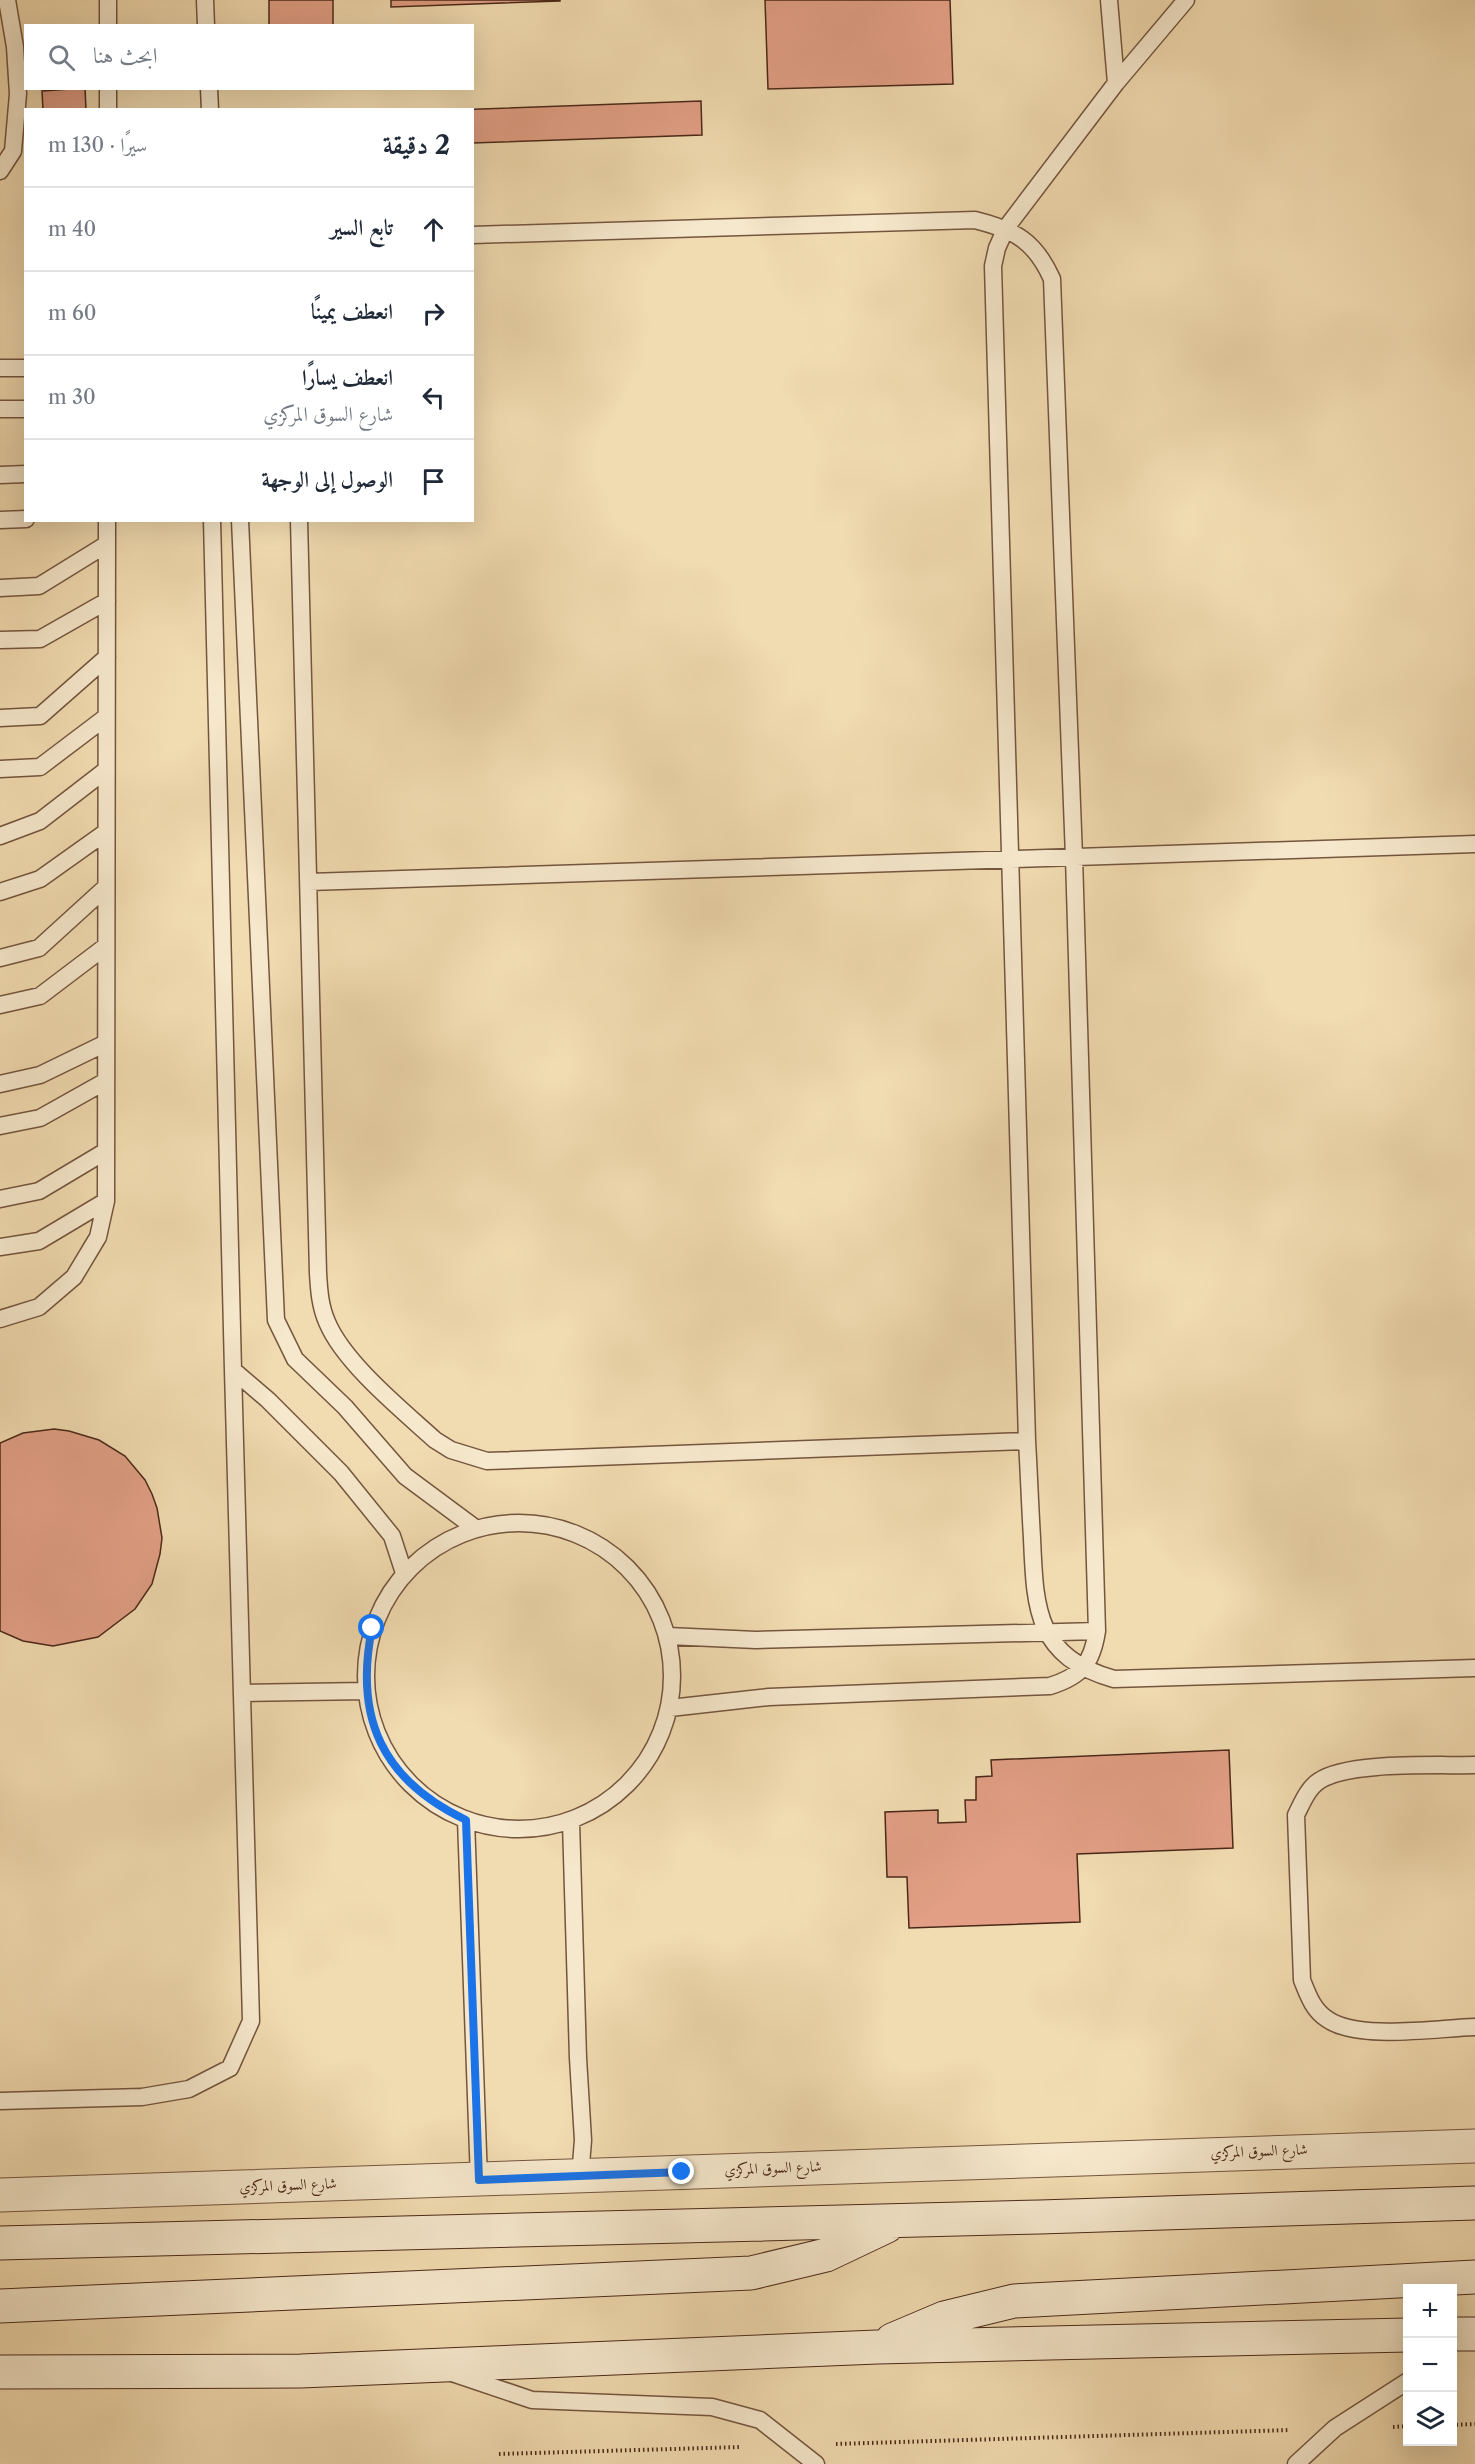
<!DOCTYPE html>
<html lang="ar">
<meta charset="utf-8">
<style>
:root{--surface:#fff;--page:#f2f2f3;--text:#1f2937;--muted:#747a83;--line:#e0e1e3}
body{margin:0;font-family:"Libre Caslon Text",Amiri,serif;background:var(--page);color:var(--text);direction:rtl}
.controls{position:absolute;right:18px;bottom:18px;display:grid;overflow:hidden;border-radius:0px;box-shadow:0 6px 24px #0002}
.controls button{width:54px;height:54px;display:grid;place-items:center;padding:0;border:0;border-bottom:2px solid var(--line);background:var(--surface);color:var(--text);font:30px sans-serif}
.stop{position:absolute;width:18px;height:18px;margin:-14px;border:4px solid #1a73e8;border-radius:50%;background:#fff}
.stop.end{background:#1a73e8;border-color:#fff;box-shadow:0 2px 6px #0008}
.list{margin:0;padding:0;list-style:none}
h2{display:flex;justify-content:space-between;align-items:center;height:78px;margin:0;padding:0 24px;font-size:26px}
h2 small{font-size:20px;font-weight:400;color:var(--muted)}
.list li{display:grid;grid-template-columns:39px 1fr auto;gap:18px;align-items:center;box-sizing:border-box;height:84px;padding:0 24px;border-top:2px solid var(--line)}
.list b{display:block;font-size:22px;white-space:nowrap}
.list p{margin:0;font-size:20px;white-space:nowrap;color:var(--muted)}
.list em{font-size:20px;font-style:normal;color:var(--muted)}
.icon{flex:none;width:33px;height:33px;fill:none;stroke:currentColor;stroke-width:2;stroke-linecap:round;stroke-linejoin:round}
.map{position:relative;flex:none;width:1475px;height:2464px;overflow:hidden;direction:ltr}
.search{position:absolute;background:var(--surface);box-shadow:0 6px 24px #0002;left:24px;top:24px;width:450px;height:66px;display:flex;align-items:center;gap:15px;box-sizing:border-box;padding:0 21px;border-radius:0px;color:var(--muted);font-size:22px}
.panel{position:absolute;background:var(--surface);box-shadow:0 6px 24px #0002;left:24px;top:108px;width:450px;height:414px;border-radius:0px;direction:rtl}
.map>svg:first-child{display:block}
.building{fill:#e29f85;stroke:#4a2818;stroke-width:1.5}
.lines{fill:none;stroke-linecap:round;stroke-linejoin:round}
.service-casing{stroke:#74553e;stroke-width:19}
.minor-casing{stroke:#74553e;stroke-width:35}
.secondary-casing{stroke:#4a2818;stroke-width:35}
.path{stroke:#4a2818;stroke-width:4;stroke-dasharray:1.5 3;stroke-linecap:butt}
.service{stroke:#f6e8cc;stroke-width:16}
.minor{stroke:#f6e8cc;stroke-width:33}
.secondary{stroke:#f6e8cc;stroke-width:33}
.route{stroke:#1a73e8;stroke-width:8}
.labels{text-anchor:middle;stroke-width:5;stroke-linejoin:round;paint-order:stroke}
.street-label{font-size:15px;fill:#4a2818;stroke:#f6e8cc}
</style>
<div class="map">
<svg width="1475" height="2464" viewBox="0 0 1475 2464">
<rect width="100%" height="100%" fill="#f1dbb0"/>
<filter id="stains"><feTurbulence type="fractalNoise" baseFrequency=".00333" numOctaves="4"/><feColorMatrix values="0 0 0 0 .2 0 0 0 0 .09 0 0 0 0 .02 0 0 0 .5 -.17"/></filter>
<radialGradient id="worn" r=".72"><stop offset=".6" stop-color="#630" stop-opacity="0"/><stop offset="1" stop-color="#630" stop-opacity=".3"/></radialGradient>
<!-- building -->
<path class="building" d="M269 0H333V26H269Z
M391 0H560V1L391 7Z
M765 0H950L953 84 768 89Z
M85 88 86 110H43L42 91Z
M701 101 702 135 472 143V110H452Z
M54 1429 69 1431 99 1440 125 1456 145 1480 152 1494 157 1508 162 1538 160 1554 152 1584 135 1609 98 1637 53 1646 23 1641 0 1631V1443L23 1433Z
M1229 1750 1233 1848 1077 1854 1080 1922 909 1928 907 1877H887L885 1812 938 1810V1823L966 1822 965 1800H976V1777L992 1776 991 1760Z"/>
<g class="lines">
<!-- service casing -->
<g class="service-casing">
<path id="service" d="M205 0 206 26
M1109 0 1116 83
M1186 0 1116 83 1006 228 997 248 993 266 1027 1441C1029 1474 1030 1506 1032 1538 1035 1607 1035 1657 1114 1679L1475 1668
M108 26V0
M209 88 210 110
M108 110V88
M0 171 13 151 18 94 15 47 7 0
M472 235 975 220C1015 230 1035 241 1052 279L1074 857 1097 1631C1092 1663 1082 1676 1050 1686L769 1697 670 1708
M0 368H26
M0 409H26
M0 475 26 474
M0 520 26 519
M212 520 233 1370 268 1400 341 1473 392 1536 404 1573
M240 520 276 1320 295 1359 345 1407 405 1476 475 1528
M299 520 318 1273C319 1290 320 1306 327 1322 344 1363 402 1410 435 1440L451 1450 487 1461 1027 1441
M0 588 39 586 107 544
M0 640 40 639 107 601
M0 718 40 716 107 657
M0 769 40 767 106 717
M0 836 40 821 106 770
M309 882 1475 844
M0 892 40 879 106 832
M0 958 39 948 106 887
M0 1005 40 996 106 946
M0 1084 40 1075 106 1043
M0 1126 40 1118 106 1081
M0 1199 39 1191 106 1151
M0 1247 39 1241 106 1201
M0 1319 39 1307 74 1277 98 1237 106 1201 107 520
M366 1676a153 153 0 1 1 306 0a153 153 0 1 1-306 0Z
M668 1636 756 1640 1097 1631
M244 1693 366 1691
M1475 1765C1437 1766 1348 1761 1319 1781 1308 1788 1302 1803 1296 1815L1302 1980C1308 1995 1313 2010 1327 2019 1358 2041 1437 2028 1475 2027
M466 1820 479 2180
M571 1822 578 2058 583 2140 580 2177
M0 2101 142 2097 189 2089 230 2068 251 2021 233 1370
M452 2373 532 2400 712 2407 760 2420 816 2464
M1296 2464 1335 2428 1408 2381"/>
</g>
<!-- minor casing -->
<g class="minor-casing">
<path id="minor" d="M0 2195 1475 2146"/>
</g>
<!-- secondary casing -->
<g class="secondary-casing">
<path id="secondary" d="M0 2243 1040 2217 1475 2203
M0 2306 751 2273 826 2255 887 2226
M1452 2334H1475
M892 2340 944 2318 1014 2301 1475 2277
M0 2372 301 2371 877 2347 1408 2335"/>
</g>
<!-- path -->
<path class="path" d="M1452 2425 1475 2424
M1393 2427 1408 2426
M836 2444 1290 2430
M499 2454 741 2447"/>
<!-- service -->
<use href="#service" class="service"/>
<!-- minor -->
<use href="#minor" class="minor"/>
<!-- secondary -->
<use href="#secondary" class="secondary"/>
</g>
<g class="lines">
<!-- route -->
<path class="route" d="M372 1628C354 1718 382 1780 466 1820L479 2180 682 2172"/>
</g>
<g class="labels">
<!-- street labels -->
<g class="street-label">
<text transform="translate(1259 2151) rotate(-2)" y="5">شارع السوق المركزي</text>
<text transform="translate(773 2168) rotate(-2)" y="5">شارع السوق المركزي</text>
<text transform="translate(288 2185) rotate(-2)" y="5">شارع السوق المركزي</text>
</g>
</g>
<rect width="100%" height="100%" filter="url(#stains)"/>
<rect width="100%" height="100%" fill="url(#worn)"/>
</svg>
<div class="controls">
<button>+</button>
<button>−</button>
<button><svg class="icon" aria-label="layers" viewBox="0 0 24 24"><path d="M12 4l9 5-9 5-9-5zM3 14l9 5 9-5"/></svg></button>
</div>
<div class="stop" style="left:372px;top:1628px"></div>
<div class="stop end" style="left:682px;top:2172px"></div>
<div class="search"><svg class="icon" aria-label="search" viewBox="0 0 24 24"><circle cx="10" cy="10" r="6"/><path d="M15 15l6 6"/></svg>ابحث هنا</div>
<section class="panel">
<h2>2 دقيقة<small>سيرًا · 130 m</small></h2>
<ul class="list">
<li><svg class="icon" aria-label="ahead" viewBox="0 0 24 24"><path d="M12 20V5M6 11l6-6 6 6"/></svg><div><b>تابع السير</b></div><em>40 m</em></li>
<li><svg class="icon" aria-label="right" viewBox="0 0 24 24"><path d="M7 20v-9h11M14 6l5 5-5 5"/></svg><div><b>انعطف يمينًا</b></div><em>60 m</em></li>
<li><svg class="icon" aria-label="left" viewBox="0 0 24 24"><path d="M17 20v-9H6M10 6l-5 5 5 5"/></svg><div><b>انعطف يسارًا</b><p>شارع السوق المركزي</p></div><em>30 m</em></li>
<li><svg class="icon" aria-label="arrive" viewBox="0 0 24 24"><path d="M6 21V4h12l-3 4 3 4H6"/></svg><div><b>الوصول إلى الوجهة</b></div></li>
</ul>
</section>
</div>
